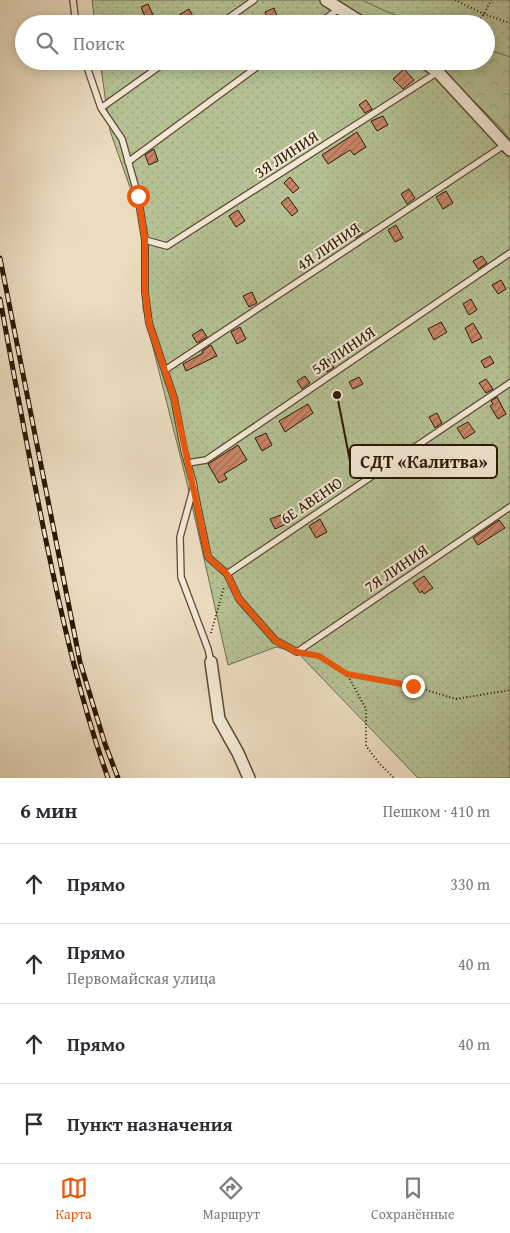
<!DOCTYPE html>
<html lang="ru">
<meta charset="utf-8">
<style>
:root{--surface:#fff;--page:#f2f2f3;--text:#2b2b33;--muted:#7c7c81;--line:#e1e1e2;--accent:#ea580c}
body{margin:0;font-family:"Gentium Book Plus",serif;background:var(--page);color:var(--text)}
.stop{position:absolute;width:15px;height:15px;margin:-11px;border:4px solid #ea580c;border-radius:50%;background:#fff}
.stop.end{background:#ea580c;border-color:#fff;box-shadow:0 1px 5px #0008}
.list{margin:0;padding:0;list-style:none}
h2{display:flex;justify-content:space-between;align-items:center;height:65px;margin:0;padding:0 20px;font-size:21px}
h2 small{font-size:16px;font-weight:400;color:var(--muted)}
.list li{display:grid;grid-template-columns:32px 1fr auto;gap:15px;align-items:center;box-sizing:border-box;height:80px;padding:0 20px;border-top:1px solid var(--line)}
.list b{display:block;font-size:19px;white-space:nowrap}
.list p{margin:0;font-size:16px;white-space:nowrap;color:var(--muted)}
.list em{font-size:16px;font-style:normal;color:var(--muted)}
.icon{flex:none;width:28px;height:28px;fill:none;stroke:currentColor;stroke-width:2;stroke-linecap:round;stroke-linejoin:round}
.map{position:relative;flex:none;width:510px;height:778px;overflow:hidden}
.search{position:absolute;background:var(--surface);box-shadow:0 2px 12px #0003;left:15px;right:15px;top:15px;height:55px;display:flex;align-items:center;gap:12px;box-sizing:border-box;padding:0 18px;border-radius:28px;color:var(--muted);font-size:19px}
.sheet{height:385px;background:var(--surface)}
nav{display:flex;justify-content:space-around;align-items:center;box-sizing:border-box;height:70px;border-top:1px solid var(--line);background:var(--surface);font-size:14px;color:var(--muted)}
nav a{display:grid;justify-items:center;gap:2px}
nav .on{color:var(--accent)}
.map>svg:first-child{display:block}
.green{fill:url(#green-dots);stroke:#706c4b}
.forest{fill:url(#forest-crowns);stroke:#706c4b}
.building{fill:url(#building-hatch);stroke:#2b1802}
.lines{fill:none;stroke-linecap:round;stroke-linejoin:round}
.lane-casing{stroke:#5b4931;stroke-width:8}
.street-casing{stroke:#5b4931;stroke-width:14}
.path{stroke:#2b1802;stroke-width:2;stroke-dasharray:1 2.5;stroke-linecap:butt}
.lane{stroke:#f2e8d5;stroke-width:5.5}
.street{stroke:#f2e8d5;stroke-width:11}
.rail-casing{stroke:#2b1802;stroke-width:5}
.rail{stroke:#f2e8d5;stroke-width:3;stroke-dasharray:9;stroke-linecap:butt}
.route{stroke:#ea580c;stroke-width:6}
.labels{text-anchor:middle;stroke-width:4;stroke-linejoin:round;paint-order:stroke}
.street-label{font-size:16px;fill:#2b1802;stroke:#f2e8d5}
.leader{fill:none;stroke:#2b1802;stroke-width:2}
.callout-dot{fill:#2b1802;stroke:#f2e8d5;stroke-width:2}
.callout{fill:#f2e8d5;stroke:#2b1802;stroke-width:2}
.callout-label{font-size:18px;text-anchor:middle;font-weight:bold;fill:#2b1802}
</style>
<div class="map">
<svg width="510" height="778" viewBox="0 0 510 778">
<defs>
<pattern id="green-dots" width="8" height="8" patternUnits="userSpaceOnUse" patternTransform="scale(1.25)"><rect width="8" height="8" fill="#b5c194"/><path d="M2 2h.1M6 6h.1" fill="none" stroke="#9ca57e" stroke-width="1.8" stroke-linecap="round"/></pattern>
<pattern id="forest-crowns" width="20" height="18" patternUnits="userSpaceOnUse" patternTransform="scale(1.25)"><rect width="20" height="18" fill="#b5c194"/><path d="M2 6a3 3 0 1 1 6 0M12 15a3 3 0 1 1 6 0" fill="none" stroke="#9ca57e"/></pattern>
<pattern id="building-hatch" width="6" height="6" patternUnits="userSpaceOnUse" patternTransform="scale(1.25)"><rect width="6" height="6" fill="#c98466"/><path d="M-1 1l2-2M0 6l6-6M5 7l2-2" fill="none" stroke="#a36b52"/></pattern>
</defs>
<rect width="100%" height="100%" fill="#ebdbbf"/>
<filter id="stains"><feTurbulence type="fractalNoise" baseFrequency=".004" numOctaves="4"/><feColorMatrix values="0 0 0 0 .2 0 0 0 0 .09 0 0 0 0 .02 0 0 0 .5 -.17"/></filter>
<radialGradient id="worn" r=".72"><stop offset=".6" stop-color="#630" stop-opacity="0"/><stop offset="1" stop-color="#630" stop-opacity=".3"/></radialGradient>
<!-- green -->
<path class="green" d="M92 0H510V778H418L297 652 276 647 228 665 187 483 143 308 144 227 110 131 100 61H486V24H95Z"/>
<!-- forest -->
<path class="forest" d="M332 0H362L383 10 419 24H372Z
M486 49 510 57V140L502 129 434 61H486Z"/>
<!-- building -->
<path class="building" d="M148 4 153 15 146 19 141 7Z
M274 8 279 21 270 24 265 12Z
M189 9 197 24H184L179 15Z
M404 69 414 80 403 89 393 79Z
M366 100 372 109 365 113 359 105Z
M383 116 388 125 377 131 371 121Z
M357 132 366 147 354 155 350 150 328 164 322 155Z
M154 149 158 161 149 165 145 155Z
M290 177 299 188 293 193 284 183Z
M409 189 415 198 407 204 401 194Z
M446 191 453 203 443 209 436 197Z
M288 197 298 211 292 216 281 203Z
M238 210 245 221 236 227 229 216Z
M356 222 363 233 356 238 349 227Z
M396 225 403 238 395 242 388 230Z
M482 256 487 263 478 269 473 261Z
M501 280 506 289 498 294 492 285Z
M252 292 257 303 249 307 243 296Z
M471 299 477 310 469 315 463 304Z
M441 322 447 332 434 340 428 329Z
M473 323 482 338 472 343 465 328Z
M240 327 246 339 237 344 231 332Z
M202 329 207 337 197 343 192 335Z
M211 345 217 356 186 371 183 364 203 353 202 351Z
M490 356 494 363 485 368 481 361Z
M328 359 334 367 327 372 321 364Z
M305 376 310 383 302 389 297 381Z
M359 377 363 384 353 389 349 382Z
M486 379 493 389 486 393 479 383Z
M497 397 506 414 498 419 490 406 493 404 491 401Z
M308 404 313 413 285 432 279 421Z
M437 413 442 423 435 428 429 417Z
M468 422 475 432 464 439 457 428Z
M266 433 272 445 262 451 255 438Z
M238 445 247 460 224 474 227 479 219 483 208 464Z
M281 515 286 524 275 529 270 519Z
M320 519 327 532 316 538 309 526Z
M499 520 505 528 478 545 473 538Z
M424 576 433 588 424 594 422 591 420 593 413 583Z"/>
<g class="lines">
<!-- lane casing -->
<g class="lane-casing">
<path id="lane" d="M73 0 76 24
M220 24 254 0
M318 24 340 8
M85 61 101 108 122 139 138 196 145 240V292L149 323 174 398 184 450 194 486 180 537 181 577 208 649 211 662
M101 108 167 61
M128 162 265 61
M145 240 167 246 438 72
M165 370 506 144
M188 463 206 460 510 253
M194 489 208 557 227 574 239 599 275 640 297 652 510 507
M227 574 510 383"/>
</g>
<!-- street casing -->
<g class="street-casing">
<path id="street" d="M326 0 364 24
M422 61 438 72 510 150
M211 662 219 719 238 753 249 778"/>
</g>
<!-- path -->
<path class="path" d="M455 0 484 14 510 23
M476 24 484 14 491 0
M211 633 224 587
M309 654 319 656 347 674 366 709V746L380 764 394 778
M347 674 413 686 456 699 510 690"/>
<!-- lane -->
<use href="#lane" class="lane"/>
<!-- street -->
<use href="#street" class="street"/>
<!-- rail casing -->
<g class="rail-casing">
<path id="rail" d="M0 258 80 662 105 744 118 778
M0 299C16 385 31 470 49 555 65 631 82 705 108 778"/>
</g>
<!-- rail -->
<use href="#rail" class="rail"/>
</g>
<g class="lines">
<!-- route -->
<path class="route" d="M138 196 145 240V292L149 323 174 398 208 557 227 574 239 599 275 640 297 652 319 656 347 674 413 686"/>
</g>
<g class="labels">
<!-- street labels -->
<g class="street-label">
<text transform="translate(286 154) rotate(-33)" y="6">3Я ЛИНИЯ</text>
<text transform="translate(328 246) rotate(-34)" y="6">4Я ЛИНИЯ</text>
<text transform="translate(343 350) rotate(-34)" y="6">5Я ЛИНИЯ</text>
<text transform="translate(311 500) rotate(-34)" y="6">6Е АВЕНЮ</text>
<text transform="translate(396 568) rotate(-34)" y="6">7Я ЛИНИЯ</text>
</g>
</g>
<!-- callouts -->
<path class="leader" d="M337 395L350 461"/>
<circle class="callout-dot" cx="337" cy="395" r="5"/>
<rect class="callout" x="350" y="445" width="147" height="33" rx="5"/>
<g class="callout-label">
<text x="424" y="468">СДТ «Калитва»</text>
</g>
<rect width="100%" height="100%" filter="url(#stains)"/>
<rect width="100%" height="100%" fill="url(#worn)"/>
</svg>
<div class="stop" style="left:138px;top:196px"></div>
<div class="stop end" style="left:413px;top:686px"></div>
<div class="search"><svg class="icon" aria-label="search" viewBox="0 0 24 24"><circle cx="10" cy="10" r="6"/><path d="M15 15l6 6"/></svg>Поиск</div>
</div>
<section class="sheet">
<h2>6 мин<small>Пешком · 410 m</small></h2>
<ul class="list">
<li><svg class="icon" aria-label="ahead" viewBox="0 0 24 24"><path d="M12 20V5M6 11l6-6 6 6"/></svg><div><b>Прямо</b></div><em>330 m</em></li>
<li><svg class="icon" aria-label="ahead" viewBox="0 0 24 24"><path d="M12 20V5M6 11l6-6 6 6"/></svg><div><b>Прямо</b><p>Первомайская улица</p></div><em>40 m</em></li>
<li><svg class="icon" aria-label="ahead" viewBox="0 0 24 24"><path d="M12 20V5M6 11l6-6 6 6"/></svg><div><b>Прямо</b></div><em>40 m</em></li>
<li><svg class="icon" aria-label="arrive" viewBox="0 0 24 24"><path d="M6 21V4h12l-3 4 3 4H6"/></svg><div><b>Пункт назначения</b></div></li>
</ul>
</section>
<nav>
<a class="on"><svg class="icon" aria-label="map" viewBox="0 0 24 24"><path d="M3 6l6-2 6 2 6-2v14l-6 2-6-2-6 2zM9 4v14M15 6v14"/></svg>Карта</a>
<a><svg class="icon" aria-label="directions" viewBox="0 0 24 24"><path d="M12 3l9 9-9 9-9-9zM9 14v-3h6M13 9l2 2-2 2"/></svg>Маршрут</a>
<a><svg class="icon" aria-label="saved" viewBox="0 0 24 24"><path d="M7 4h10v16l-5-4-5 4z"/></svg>Сохранённые</a>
</nav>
